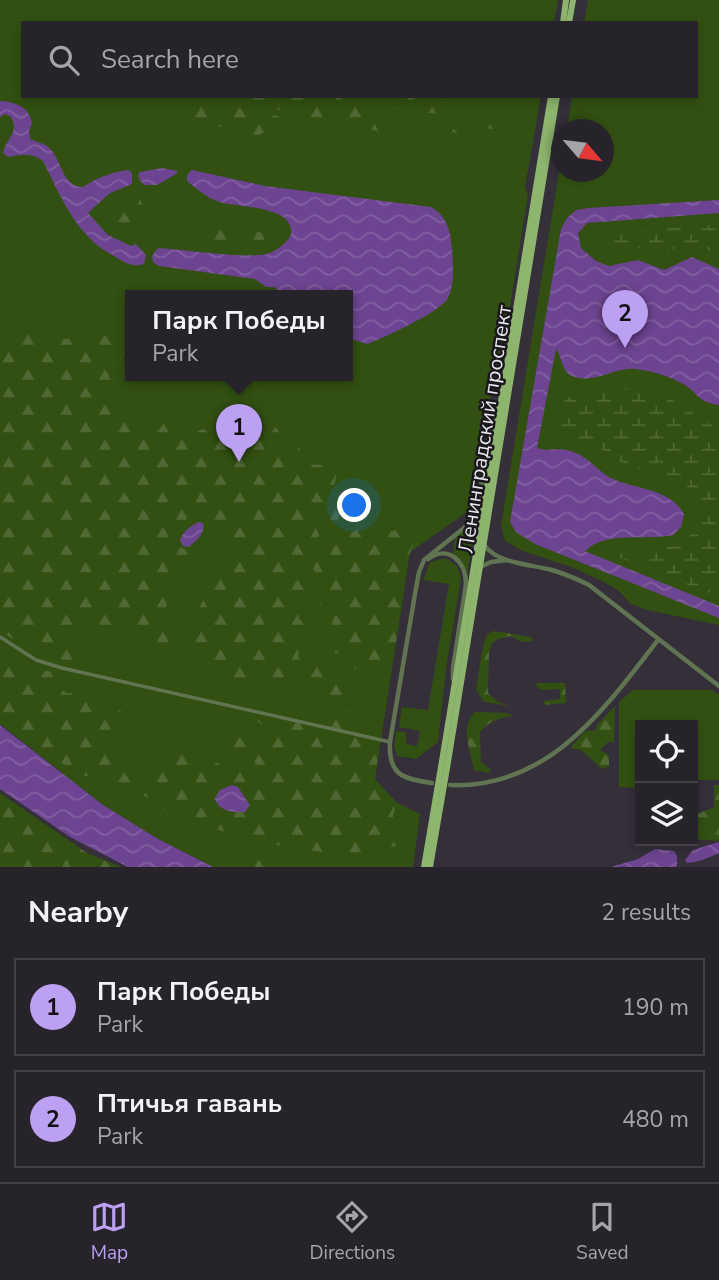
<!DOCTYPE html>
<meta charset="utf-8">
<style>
:root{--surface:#27232b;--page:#2f2b33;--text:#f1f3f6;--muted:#a4a4a9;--line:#434047;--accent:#bca0f2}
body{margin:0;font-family:"Nunito Sans",sans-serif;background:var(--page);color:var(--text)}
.controls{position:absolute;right:21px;bottom:21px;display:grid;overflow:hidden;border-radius:0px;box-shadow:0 4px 10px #0003}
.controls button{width:63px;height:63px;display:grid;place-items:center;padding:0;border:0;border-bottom:2px solid var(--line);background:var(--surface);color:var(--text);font:35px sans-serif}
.compass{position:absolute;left:551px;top:119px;width:63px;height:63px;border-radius:50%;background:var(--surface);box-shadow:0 4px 10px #0003;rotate:118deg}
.you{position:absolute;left:355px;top:506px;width:24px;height:24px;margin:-18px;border:5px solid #fff;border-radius:50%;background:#1a73e8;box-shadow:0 0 0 10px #1a73e833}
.badge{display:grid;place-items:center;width:46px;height:46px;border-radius:50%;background:var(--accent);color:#111;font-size:23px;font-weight:700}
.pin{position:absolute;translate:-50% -58px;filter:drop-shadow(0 2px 4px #0008)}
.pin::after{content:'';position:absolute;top:37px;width:24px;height:21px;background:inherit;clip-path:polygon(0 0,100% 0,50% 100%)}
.popup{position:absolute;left:125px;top:290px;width:228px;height:91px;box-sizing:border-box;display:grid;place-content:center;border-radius:0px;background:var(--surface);filter:drop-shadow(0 2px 5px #0005);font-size:23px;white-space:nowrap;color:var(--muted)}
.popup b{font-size:26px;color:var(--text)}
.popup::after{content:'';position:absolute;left:50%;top:100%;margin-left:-14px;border:14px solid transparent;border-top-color:var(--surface)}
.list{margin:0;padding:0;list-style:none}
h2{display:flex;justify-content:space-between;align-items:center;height:91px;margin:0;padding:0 28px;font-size:30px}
h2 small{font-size:23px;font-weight:400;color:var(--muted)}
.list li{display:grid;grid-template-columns:46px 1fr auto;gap:21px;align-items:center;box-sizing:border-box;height:98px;margin:0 14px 14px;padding:0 14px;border:2px solid var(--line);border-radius:0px}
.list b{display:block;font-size:26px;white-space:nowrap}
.list p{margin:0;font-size:23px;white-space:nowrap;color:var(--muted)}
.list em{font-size:23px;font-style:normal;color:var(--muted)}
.icon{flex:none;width:38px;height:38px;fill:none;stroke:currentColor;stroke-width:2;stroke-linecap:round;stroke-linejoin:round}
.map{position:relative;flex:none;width:719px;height:867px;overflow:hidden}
.search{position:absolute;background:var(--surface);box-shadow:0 4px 10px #0003;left:21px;right:21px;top:21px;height:77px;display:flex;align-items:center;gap:18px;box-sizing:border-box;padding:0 24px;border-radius:0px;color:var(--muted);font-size:26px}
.sheet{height:315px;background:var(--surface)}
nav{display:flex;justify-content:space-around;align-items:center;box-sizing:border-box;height:98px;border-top:2px solid var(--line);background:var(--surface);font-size:19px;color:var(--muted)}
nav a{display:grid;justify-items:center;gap:4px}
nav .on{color:var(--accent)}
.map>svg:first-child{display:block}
.green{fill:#325011;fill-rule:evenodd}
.forest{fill:url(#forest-firs)}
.wetland{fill:url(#wetland-marsh)}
.water{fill:url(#water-waves)}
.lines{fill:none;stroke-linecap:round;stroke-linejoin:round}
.minor{stroke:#617452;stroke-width:3.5}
.tertiary{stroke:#617452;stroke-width:4.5}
.primary{stroke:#8eb56e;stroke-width:6}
.primary-bridge{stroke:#8eb56e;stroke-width:6}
.labels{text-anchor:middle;stroke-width:5;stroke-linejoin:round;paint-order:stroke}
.street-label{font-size:21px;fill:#e9e6ed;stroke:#1a181c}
</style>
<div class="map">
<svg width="719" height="867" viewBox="0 0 719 867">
<defs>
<pattern id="forest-firs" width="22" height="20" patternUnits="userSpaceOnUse" patternTransform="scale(1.75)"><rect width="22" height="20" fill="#325011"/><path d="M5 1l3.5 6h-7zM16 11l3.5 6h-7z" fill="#506934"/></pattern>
<pattern id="wetland-marsh" width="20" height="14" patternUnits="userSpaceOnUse" patternTransform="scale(1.75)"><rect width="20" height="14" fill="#325011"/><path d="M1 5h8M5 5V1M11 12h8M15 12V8" fill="none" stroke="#506934"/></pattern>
<pattern id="water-waves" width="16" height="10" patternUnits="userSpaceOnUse" patternTransform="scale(1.75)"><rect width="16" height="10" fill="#6d4491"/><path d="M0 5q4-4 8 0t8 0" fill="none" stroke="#825fa1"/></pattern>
</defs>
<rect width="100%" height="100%" fill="#342f39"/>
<!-- green -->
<path class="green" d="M0 0H558L554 23H23V96H541L525 187 528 195 508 318 486 415 470 510 410 552 375 779 396 802 420 814 413 867H213L158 839 103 805 0 724ZM131 296H348V376H131Z
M588 0H719V625L647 610 631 604 618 590 602 581 574 568 523 551 505 541 501 525 561 160 562 172H604V130L567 129 572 96H696V23H584Z
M471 524 475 525 467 575 462 561 453 553 455 537Z
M446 558 457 566 461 578 446 669 438 742 416 759 397 756 394 747 396 731 406 732V744L417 746 420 731 399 727 402 707 428 710 449 584 424 580 422 584 430 562Z
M633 690H712L719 695V780H693V725H640V788L619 787V702Z"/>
<!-- forest -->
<path class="forest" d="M224 96 326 98 323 117 316 119Z
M336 96 349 97 389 130 388 133 332 122Z
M380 96H415L412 113 395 109Z
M419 96H433L461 103 458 117 511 130 510 133 454 121V116C441 113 429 114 416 111Z
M195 98 295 120V125L288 133 267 131 254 137 247 136 235 127H202L191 122 188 117 180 122 169 142 163 144Z
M453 129 508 141V145L459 134 453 161 446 159 450 144H454L457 134 452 132Z
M136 193 140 195 146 231 136 221V213L131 214 130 222 123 225 110 218 113 204Z
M214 226 240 233 251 231 266 233 264 241 240 246 207 240V231Z
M0 326 54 340 108 335 121 339 124 353 109 377 125 411 136 421 137 430 158 431 166 421 180 423 188 437 202 429 227 436 249 434 259 430 268 420 279 431V442L285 458 299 448 306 456V464L322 465 318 490 326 492 329 484 328 478 334 469 337 471C335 482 331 497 333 508L341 510 336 526 329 528 327 522 313 521V525C321 532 320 541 316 550L309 553 301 567 293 566 291 570 293 574 316 579 320 588 314 593 305 591 292 598V600L302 602 298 608 301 614 298 618 302 621 316 623 318 627 314 630H305L301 635 298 657 303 663 316 661 352 694 338 706 312 697 295 679 277 694 271 676 261 664 248 679 246 692 234 691 233 680 223 674H207V660L199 656 187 657 180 642 228 557 222 526 200 510 187 518 173 545 194 552 191 574 168 575 166 611 145 617 175 634V654H149L128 631 112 626 110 638 104 648 97 640V626L78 622 74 642V661C47 658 20 648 0 629Z
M376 523 393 531 402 527 401 523H406L418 538 419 543 412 547 403 575 405 581 395 649 388 654 378 674C369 677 370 672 364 667L346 671 343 667 344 657C332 650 317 645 322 629H331C333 625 335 610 329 607 326 605 323 606 320 604L322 585 313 568 320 556 318 551 327 541 340 545 345 544 346 540 342 538 344 535C356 534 362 522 376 523Z
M494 631 531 637 533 641 522 642 511 636 498 639 492 643 489 651 488 693 498 702 510 706 484 702 476 690 483 646 487 634Z
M0 658 29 668 58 673 57 687 69 694 76 687 122 712 109 733 113 747 132 753 146 778 131 787 128 795 121 794 63 764 0 722Z
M535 683H565L566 703 543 705 544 701 560 699V689L542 690 537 687Z
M615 706 614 742H608L600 750 609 755V766L602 769 581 750 570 748 585 731 596 730V726Z
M349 709 367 736 380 742 375 779 396 802 389 836 405 840 406 845 374 849 367 855 321 852 276 845 169 817 159 802 144 796 152 775 176 748 198 754 221 765H256L251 756 225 751 237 737 263 740 281 736 255 720 258 714 275 716 286 714 315 724 322 712Z
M475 712 506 713 515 716C502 716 488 722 480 732L481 762 491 770 489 773 474 770C471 751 459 728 475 712Z
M714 785H719V841L693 839V816L714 807Z
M0 793 87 853 121 867H0Z
M203 844 217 848 236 859C249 856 258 857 267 867H236L219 859H212Z"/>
<!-- wetland -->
<path class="wetland" d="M719 225V254C694 247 687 236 665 256 656 255 651 251 643 249 625 245 609 254 593 241L592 233Z
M630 388 668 397 715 427 719 425V597L601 550H636L679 546 698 528V501L686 485 662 473 627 466 598 447 561 435 558 414 566 398Z"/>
<!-- water -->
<path class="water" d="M0 101C16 102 29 107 32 123L29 131 30 139C35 142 43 143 47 146 62 157 61 187 83 187 97 178 111 172 128 170L132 173V184L110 193 88 213 108 235 131 246 136 244 146 255 144 264C132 268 124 262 114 256 76 236 61 197 43 161 31 152 21 155 8 157L3 153C6 139 21 131 10 116L5 114 0 117Z
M162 168 178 171 176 174 157 185H145L140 181 138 174 140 172Z
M192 170 265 186 431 207C447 216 451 232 452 249 453 265 455 283 448 298 440 312 384 338 367 344L348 338V296H286L274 287H266L255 279 159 266 153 262 152 256 158 248C181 249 257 261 272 252 280 247 293 240 291 229 288 206 237 207 219 202 208 198 196 189 187 181V175Z
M719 200V213L587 223 578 233 581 248 596 261 609 266 638 260 664 270 692 257 719 269V405C694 401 700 393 683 384 669 376 652 371 636 369 615 366 595 385 572 376 561 371 563 358 556 349L537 448C547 452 559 447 570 451 587 455 596 470 611 478 636 490 670 488 684 514L681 527 673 535C645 541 607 530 585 551L719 606V618L535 544 516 532 510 522 561 229 567 218 576 210 588 208Z
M199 522 203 523C206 534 196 540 189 547L183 546 180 540C183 532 191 525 199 522Z
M0 725 103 805 158 839 213 867H128L70 837 0 789Z
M232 785 238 787 250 805 245 812C232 812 220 812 215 799L220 790Z
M719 842V853C708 858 699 862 687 863L685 860 693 850Z
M655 849 674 851 677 856V867H611L638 859Z"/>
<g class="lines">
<!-- minor -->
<path class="minor" d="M0 637 36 660 62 668 390 742"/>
<!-- tertiary -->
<path class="tertiary" d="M484 545C498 564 530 564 552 570 565 574 577 579 589 585L719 686
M428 559C449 544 466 562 466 584L453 668V679
M480 567 491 562 507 560
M432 783C403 779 388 775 390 742L415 594 419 572 424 560 464 528 474 516 479 498 492 422 498 408
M450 785C548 789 604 710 658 640"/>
<!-- primary -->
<path class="primary" d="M563 23 566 0
M569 23 573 0
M441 767 551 96
M447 768 557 96"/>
<!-- primary-bridge -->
<path class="primary-bridge" d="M424 867 441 767
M430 867 447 768"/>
</g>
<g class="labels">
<!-- street labels -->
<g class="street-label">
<text transform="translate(485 429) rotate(-81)" y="7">Ленинградский проспект</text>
</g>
</g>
</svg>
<div class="controls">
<button><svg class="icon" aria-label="locate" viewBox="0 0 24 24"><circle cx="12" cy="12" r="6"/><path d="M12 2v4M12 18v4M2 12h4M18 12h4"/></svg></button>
<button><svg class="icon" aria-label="layers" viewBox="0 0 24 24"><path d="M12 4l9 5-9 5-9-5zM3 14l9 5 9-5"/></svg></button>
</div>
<svg class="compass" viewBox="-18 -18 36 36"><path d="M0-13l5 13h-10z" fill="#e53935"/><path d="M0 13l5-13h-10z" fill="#a4a4a9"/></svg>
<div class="you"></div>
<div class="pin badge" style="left:239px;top:462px">1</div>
<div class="popup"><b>Парк Победы</b>Park</div>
<div class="pin badge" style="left:625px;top:348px">2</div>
<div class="search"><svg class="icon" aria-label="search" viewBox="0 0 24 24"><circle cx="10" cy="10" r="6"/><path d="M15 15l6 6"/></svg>Search here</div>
</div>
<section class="sheet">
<h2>Nearby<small>2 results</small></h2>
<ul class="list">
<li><span class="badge">1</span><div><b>Парк Победы</b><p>Park</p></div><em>190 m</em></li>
<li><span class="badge">2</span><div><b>Птичья гавань</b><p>Park</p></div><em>480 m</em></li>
</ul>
</section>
<nav>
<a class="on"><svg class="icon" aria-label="map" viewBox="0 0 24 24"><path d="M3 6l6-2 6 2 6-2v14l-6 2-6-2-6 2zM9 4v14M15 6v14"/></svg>Map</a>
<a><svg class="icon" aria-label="directions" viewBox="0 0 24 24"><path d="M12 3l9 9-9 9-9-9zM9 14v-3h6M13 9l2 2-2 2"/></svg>Directions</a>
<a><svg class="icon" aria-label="saved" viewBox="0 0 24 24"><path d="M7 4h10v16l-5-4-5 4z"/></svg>Saved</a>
</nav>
